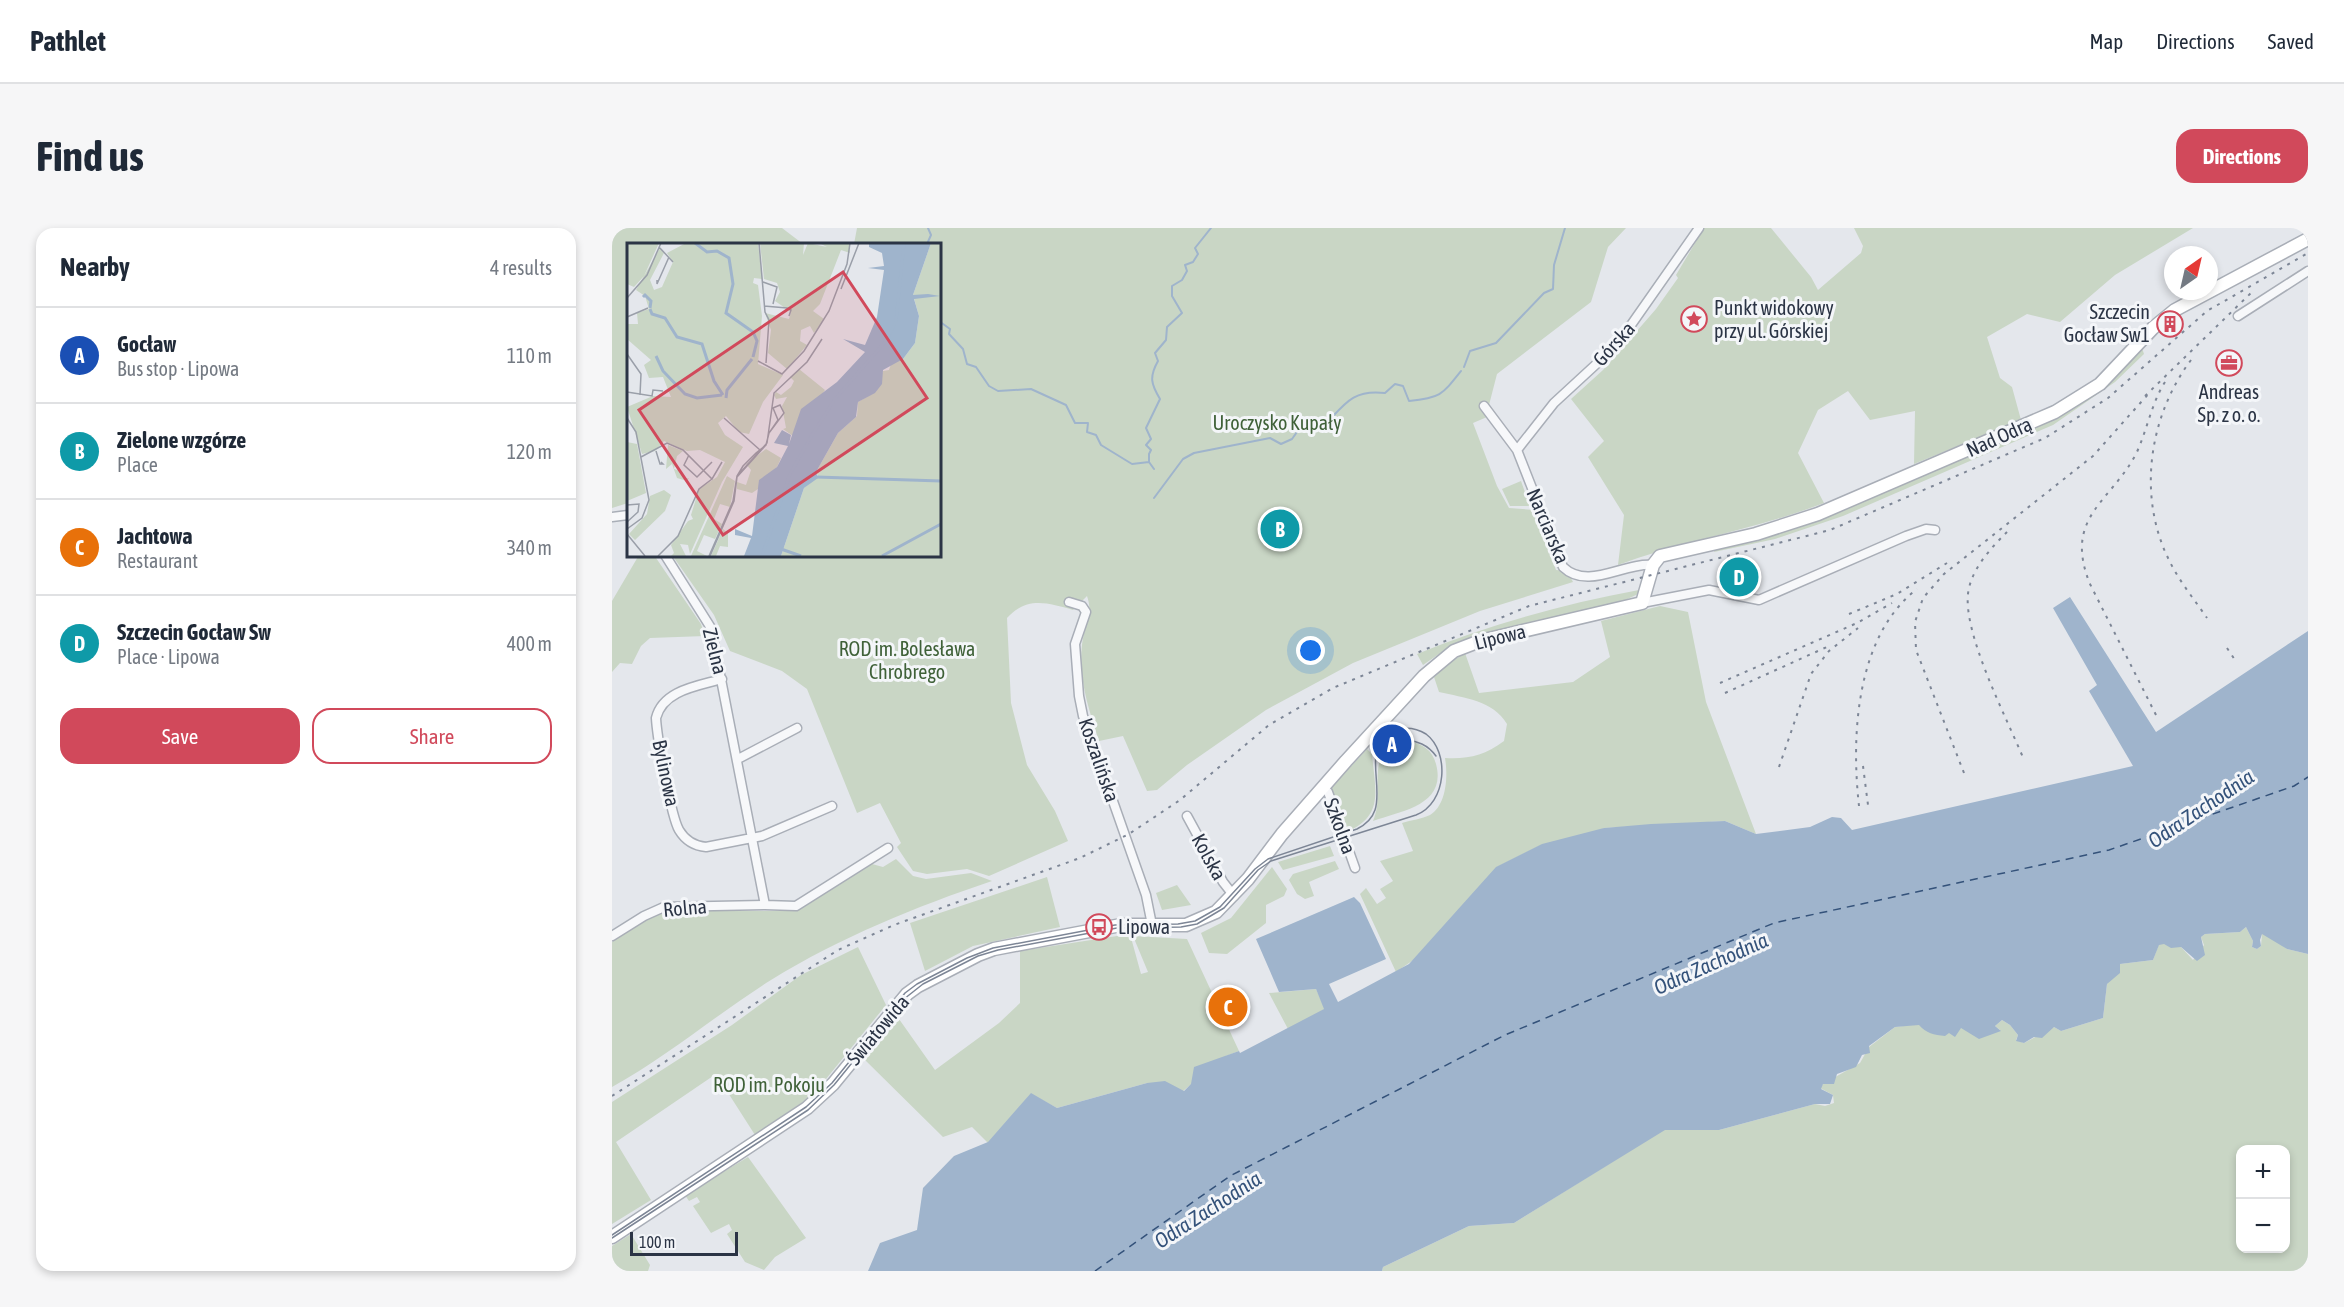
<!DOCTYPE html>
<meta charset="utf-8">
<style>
:root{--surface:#fff;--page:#f6f6f7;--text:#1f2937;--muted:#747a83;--line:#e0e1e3;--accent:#d1495b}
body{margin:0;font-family:"Asap Condensed",sans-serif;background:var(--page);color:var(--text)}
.controls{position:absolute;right:18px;bottom:18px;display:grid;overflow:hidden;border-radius:12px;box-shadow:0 3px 9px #0003}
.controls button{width:54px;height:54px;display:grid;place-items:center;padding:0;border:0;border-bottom:2px solid var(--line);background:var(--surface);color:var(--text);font:30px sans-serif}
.compass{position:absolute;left:1552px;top:18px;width:54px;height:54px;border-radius:50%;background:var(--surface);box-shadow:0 3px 9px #0003;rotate:34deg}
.scale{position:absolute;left:18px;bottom:15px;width:108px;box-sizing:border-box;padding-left:6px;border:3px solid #2b3445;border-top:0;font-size:16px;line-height:21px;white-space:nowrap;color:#2b3445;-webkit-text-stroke:4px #f4f6f9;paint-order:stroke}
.you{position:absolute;left:699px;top:423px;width:21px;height:21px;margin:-15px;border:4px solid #fff;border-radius:50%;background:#1a73e8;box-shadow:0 0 0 9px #1a73e833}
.badge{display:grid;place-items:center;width:39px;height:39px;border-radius:50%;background:var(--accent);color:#fff;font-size:20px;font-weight:700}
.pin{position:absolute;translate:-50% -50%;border:3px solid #fff;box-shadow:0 2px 6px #0006}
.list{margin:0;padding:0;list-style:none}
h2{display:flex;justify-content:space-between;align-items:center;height:78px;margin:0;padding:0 24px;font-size:26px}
h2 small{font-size:20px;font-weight:400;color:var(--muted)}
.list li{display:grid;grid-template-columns:39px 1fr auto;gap:18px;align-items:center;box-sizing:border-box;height:96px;padding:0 24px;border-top:2px solid var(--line)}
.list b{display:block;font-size:22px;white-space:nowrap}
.list p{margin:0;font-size:20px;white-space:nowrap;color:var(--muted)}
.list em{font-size:20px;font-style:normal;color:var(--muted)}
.actions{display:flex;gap:12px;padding:18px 24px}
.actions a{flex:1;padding:14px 0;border:2px solid var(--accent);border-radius:18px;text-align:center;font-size:21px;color:var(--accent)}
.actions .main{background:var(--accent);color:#fff}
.map{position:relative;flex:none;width:1696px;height:1043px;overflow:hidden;border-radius:18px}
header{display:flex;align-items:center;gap:36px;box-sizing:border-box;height:84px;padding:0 30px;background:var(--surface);border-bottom:2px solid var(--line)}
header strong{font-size:28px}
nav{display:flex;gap:33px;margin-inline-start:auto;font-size:21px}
.intro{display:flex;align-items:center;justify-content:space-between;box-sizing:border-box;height:144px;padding:0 36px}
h1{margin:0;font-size:42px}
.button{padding:15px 27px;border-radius:18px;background:var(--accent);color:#fff;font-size:21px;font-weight:700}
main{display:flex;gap:36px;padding:0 36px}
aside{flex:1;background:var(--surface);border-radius:18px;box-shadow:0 3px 9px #0003}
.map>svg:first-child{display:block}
.green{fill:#c9d6c5;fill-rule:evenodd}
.water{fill:#9fb4cc}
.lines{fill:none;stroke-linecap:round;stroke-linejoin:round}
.stream{stroke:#9fb4cc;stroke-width:2}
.ferry{stroke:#34527a;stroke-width:1.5;stroke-dasharray:8 6;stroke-linecap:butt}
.street-casing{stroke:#a9aeb7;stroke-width:11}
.secondary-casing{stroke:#a9aeb7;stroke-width:15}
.street{stroke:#f7f8fa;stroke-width:8}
.secondary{stroke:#fff;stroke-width:12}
.tram{stroke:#7d8696;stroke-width:1.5}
.rail{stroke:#7d8696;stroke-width:2;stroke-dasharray:3 6;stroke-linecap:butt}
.labels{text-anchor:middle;stroke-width:6;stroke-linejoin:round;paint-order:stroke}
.poi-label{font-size:20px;fill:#2b3445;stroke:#f4f6f9;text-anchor:start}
.street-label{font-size:20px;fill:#2b3445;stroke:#f4f6f9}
.park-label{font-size:20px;fill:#3f6138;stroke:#f4f6f9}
.water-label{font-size:21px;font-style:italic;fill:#34527a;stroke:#f4f6f9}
.inset-river{fill:none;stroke:#9fb4cc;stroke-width:3}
.inset-road{fill:none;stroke:#9a9fa9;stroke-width:1.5}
.view{fill:#d1495b;fill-opacity:0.15;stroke:#d1495b;stroke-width:3}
.inset-edge{fill:none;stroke:#2b3445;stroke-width:3}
</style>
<header>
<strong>Pathlet</strong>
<nav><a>Map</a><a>Directions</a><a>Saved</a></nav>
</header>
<div class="intro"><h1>Find us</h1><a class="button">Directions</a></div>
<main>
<aside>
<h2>Nearby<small>4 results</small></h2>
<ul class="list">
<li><span class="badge" style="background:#1a4fb4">A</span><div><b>Gocław</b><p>Bus stop · Lipowa</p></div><em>110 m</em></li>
<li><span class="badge" style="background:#0f9aa8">B</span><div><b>Zielone wzgórze</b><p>Place</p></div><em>120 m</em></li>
<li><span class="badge" style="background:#e8710a">C</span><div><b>Jachtowa</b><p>Restaurant</p></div><em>340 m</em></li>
<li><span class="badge" style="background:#0f9aa8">D</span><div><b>Szczecin Gocław Sw</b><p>Place · Lipowa</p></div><em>400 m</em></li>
</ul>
<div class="actions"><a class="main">Save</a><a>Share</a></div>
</aside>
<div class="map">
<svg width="1696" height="1043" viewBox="0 0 1696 1043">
<rect width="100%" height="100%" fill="#e4e7ec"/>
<!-- green -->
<path class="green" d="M0 0H170L191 16H16V275L0 280Z
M245 0H1014L996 19 979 74 885 146 877 177 867 178 875 189 861 195 885 258 897 280 922 282 944 342 955 343 961 354 868 383 741 435 654 482 575 537 545 562 535 563 511 508 487 513C477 482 466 450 470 417 472 396 482 389 475 368L461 382C436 375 415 368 395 390L399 475 415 537 443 583 456 613 377 648 355 641 315 646 301 643 285 619 289 615 268 575 245 585 195 461 170 443 118 423 102 387 60 327H327V16H242Z
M1092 0H1159L1199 49 1206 62 1249 25 1251 18 1242 0H1581L1503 47 1448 94 1415 86 1375 109 1388 150 1400 159 1409 192 1302 236 1303 183 1258 192 1236 163 1206 182 1186 225 1212 275C1145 301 1073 312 1006 337L1012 287 976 229 992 213 959 171 991 142 1044 81 1066 50 1064 47Z
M1530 120 1532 126 1503 154 1441 197 1231 288 1163 311 1102 324 1103 321 1265 268 1445 189 1491 159Z
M909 253 918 278H898L890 261Z
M27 327H42L89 396 93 408 38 410 29 418 20 436 8 435 0 444V373Z
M1027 362 1026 366 1005 376 852 413 837 419 811 437 805 426C876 397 951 376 1027 362Z
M1048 378 1076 384 1094 474 1144 606 1113 593 992 600 784 744 748 666 754 660 765 676 774 670 768 661 781 653 768 633 801 623 790 595C799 592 810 591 818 587 835 577 836 547 833 530 857 531 872 528 892 513L895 496C881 472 852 470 827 464L822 449 831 439 853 425 867 465 961 454 998 429 989 393Z
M797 513C811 516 820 522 824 536 835 577 790 583 761 593 775 561 748 520 797 513Z
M755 521 760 526C763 562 773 588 734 604L719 560Z
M718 618 722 628 671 642 666 634Z
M284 631 301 648 314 651 359 645 380 653C303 679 229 709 159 752 105 786 56 828 0 859V714L5 710 42 687 56 683H175L188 681 260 636 271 639Z
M723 633 727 641 697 654 702 668 693 671 685 666 677 652 681 646Z
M660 639 675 661 672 668 654 677V695L615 726 597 725 589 705 619 690Z
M435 649 448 699 361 718 313 743 298 695Z
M565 657 579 677 550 682 544 665Z
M1634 699 1641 713 1640 719 1645 721 1649 718 1650 706H1655L1675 721 1696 726V1043H770L771 1039 857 998 902 995 1053 901 1107 902 1203 876 1213 878 1222 875 1221 867 1208 860 1211 856 1248 835 1257 819 1283 799 1307 796 1337 805 1348 800 1388 802 1383 798 1390 792 1398 797 1406 807 1404 812 1412 815 1442 799 1449 803 1491 790 1495 756 1508 736 1541 732 1547 716C1554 715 1561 719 1569 719L1581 732 1592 717 1589 709 1593 706 1628 704ZM1628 922H1674V1020H1628Z
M518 706 529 746 536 744 521 708 575 711 627 823 614 828 571 863 535 855 445 880 419 866 376 915 360 899 331 909 252 831 287 791 323 842 387 795 408 775V723Z
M246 719 274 777 214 851 191 874 143 907 104 846 4 914 39 972 0 996V874L120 797 189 747Z
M704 761 713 781 676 801 657 765Z
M136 929 194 1010 163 1029 152 1042 133 1034 115 1006 120 1002 117 996 99 1005 81 978 88 974 85 969 77 973 73 967Z
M19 1006 38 1037 36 1043H0V1018Z"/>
<!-- water -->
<path class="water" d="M1458 369 1544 504 1696 403V726L1675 721 1650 706 1648 712 1649 718 1645 721 1640 719 1641 713 1634 699 1628 704 1593 706 1589 709 1593 727 1585 733 1569 719 1559 720 1552 716 1547 717 1541 732 1508 736V745L1495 756 1491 790 1449 803 1442 799 1430 810 1422 809 1412 815 1404 813 1406 807 1398 797 1390 792 1383 798 1389 803 1367 811 1349 800 1343 809 1337 805 1333 808C1322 807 1314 805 1307 797L1283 799 1257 818 1258 825 1250 827 1244 839 1225 846 1222 856H1211L1209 861 1221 867 1218 876H1203L1107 902H1053L902 995 857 998 771 1039 770 1043H256L268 1015 305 1002 311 960 342 928 376 914 419 865 445 880 535 855 553 853 572 863 579 856 582 839 627 823 628 825 712 781 704 761 667 764 644 711 742 669 748 675 774 731 717 756 726 774 797 736 884 639 930 616 992 600 1039 596 1113 593 1144 606 1198 599 1220 589 1229 590 1240 602 1521 538 1477 463 1485 457 1441 380Z"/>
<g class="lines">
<!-- stream -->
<path class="stream" d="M315 16 319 7 316 0
M327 93 338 101 337 106 351 121 355 136 364 139 377 158 386 163 419 161 454 177 463 195H476L475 204 484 207 489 217 520 236 537 234
M852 139 858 123 884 115 932 65 941 61 942 37 953 0
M542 241 537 234V226L539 222 534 217 539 211 534 200 548 171C539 156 537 149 546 133L543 125 554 112 555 99 570 85 560 68V58L570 52 575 43 573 37 581 34 586 26 583 20 599 0
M542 270 571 231 582 225 658 210 669 216 680 211 690 197 712 198C732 177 740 161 773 165L783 156 791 158 797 173C828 170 830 167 849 143"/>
<!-- ferry -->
<path class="ferry" d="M483 1043 618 948 893 807 1162 695 1497 622 1682 558 1696 549"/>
<!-- street casing -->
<g class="street-casing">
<path id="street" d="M1626 88 1696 43
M872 178 905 222 951 339C976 363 1012 334 1041 337
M905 222 942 175 1005 117 1087 0
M0 289 16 287
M53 327 99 400 153 677 184 678 276 620
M457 374 470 378 474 384 463 416 467 468 471 488 534 667 540 697
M1030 375 1097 362 1147 372 1294 308 1314 301 1323 302
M110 451C86 458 51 462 44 490 45 509 59 588 67 602 73 612 83 618 94 619L150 608 220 578
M126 531 185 500
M710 559 716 564 743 640
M575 588 611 654 622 668
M0 708 32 688 52 679 153 677"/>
</g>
<!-- secondary casing -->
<g class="secondary-casing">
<path id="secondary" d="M0 1009 195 880 221 856 295 766 306 758 366 727 382 721 509 697H574L604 684 636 651 670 606 734 533 812 448 842 423 868 413 1030 375 1041 337 1048 328 1144 306 1206 286 1443 184 1488 156 1541 100 1563 82 1696 11"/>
</g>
<!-- street -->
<use href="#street" class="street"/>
<!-- secondary -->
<use href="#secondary" class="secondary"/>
<!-- tram -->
<path class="tram" d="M766 532C778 508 808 506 824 528
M0 1007 194 879 220 855 293 765 305 756 355 730 381 720 503 697 566 696 583 693 608 679 643 641 656 631 745 601C753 597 760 591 763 582 772 555 747 511 787 501 797 499 806 501 814 506 838 524 835 575 804 587L659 633 646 642 612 680 585 696 569 699 505 700 386 722 366 728 311 756 292 771 222 857 196 882 0 1010"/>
<!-- rail -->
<path class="rail" d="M1579 132C1537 188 1525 268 1557 332 1567 353 1582 371 1595 390
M1533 168 1641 63
M1395 304C1380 319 1362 338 1357 360 1347 400 1396 492 1412 532
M1237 386 1285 366 1335 335
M1615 420 1625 435
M1108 455 1245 395 1280 375
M1113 465 1217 418
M1544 487 1478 356C1451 289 1498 275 1524 226 1535 203 1539 176 1553 154
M1251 538 1256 577
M1167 539 1199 446 1217 423 1246 400
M1352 545 1304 422 1303 394 1311 370 1332 346 1481 228 1539 163
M1247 578C1239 507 1244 408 1305 361
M0 868 226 722 282 697 468 630 517 606 568 572 657 497 721 460 917 378 1218 302 1433 210 1496 170 1595 83 1696 25"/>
</g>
<!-- icons -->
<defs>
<g id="sight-ring" transform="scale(1.35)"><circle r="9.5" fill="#f4f6f9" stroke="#d1495b" stroke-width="1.5"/><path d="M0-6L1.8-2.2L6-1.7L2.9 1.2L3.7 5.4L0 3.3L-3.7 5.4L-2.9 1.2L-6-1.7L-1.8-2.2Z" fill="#d1495b"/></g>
<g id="building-ring" transform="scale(1.35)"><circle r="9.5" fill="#f4f6f9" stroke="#d1495b" stroke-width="1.5"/><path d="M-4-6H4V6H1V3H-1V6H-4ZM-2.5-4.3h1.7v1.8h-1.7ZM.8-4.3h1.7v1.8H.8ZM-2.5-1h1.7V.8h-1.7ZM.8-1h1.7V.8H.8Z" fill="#d1495b"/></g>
<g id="office-ring" transform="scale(1.35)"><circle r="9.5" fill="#f4f6f9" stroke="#d1495b" stroke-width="1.5"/><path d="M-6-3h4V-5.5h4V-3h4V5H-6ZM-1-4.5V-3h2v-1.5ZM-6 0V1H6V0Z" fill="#d1495b"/></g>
<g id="bus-ring" transform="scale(1.35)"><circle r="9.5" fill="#f4f6f9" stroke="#d1495b" stroke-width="1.5"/><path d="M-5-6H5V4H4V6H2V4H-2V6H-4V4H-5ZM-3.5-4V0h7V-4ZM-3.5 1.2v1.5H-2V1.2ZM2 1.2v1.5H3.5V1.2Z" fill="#d1495b"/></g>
</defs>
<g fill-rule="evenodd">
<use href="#sight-ring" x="1082" y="91"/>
<use href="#building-ring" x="1558" y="96"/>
<use href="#office-ring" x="1617" y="135"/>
<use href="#bus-ring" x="487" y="699"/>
</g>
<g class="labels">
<!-- poi labels -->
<g class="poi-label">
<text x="1102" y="87">Punkt widokowy<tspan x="1102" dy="23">przy ul. Górskiej</tspan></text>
<text x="1538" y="91" text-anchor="end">Szczecin<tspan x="1538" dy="23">Gocław Sw1</tspan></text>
<text x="1617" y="171" text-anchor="middle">Andreas<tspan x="1617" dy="23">Sp. z o. o.</tspan></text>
<text x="506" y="706">Lipowa</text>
</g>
<!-- street labels -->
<g class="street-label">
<text transform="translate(1002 116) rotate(-48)" y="7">Górska</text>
<text transform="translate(1387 209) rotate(-24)" y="7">Nad Odrą</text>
<text transform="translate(936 298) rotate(67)" y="7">Narciarska</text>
<text transform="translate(888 409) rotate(-14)" y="7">Lipowa</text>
<text transform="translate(103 423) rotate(76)" y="7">Zielna</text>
<text transform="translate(487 532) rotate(71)" y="7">Koszalińska</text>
<text transform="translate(54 545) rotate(78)" y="7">Bylinowa</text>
<text transform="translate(728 598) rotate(70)" y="7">Szkolna</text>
<text transform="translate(597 629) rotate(61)" y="7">Kolska</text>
<text transform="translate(73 680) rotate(-5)" y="7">Rolna</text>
<text transform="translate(266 802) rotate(-50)" y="7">Światowida</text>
</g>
<!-- park labels -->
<g class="park-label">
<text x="665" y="202">Uroczysko Kupały</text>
<text x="295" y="428">ROD im. Bolesława<tspan x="295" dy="23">Chrobrego</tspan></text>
<text x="157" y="864">ROD im. Pokoju</text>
</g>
<!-- water labels -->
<g class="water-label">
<text transform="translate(1589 581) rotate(-34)" y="7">Odra Zachodnia</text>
<text transform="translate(1099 736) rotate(-24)" y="7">Odra Zachodnia</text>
<text transform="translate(596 982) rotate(-33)" y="7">Odra Zachodnia</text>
</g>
</g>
<!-- overview -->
<g transform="translate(15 15)">
<rect width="314" height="314" fill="#e4e7ec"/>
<path d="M0 0H32L17 33 7 44 0 41ZM59 0H131L135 36 127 35 126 40 131 42 135 73 131 121 156 132 136 159 122 191 112 189 99 173 91 180 98 192 116 204 95 239 63 311 61 302 53 301 59 313H44L47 310 44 302 61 278 66 276 64 272 72 246 90 234 98 219 73 207 60 208 37 198 28 208 15 211 0 164 26 153 44 154 36 134 22 135 17 122 24 117 0 96V81H11L10 70 22 66 18 53 9 47 33 5 37 10 23 37 27 47 35 44 46 19 40 10ZM133 0H177L176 12 181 0 200 4 192 0H222L223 10 208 5 214 7 193 61 186 68 197 76 187 90 183 83 174 87 173 98 180 102 160 126 141 110 144 87 138 70 162 76 164 69 148 58 153 49 150 40 137 36ZM304 0H313V313H154L177 245 191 233 189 229 211 190 230 173 231 159 248 149 256 128 262 127 265 118 276 116 288 100 292 73 286 52ZM172 126 198 147 166 193 156 186 159 185 155 163 160 154 149 156 147 152 149 149 154 152 164 144 167 138 163 134ZM0 199 10 201 19 250 0 258ZM41 202 56 208 50 213 47 226 54 228 58 236 62 235 60 238 50 235 45 221 39 226ZM139 206 154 215 150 224 131 246 125 250 110 246V239L119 242 124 227 119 221ZM100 233 108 238 103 264 93 261 87 276 95 281 88 296 77 292 70 308 80 313H64ZM37 247 44 252 38 268 8 297 2 291 20 271 23 253ZM96 286 101 290V304L93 303 89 313H84Z" fill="#c9d6c5"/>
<path d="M242 0H304L286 52 301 51 313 53 287 56 292 73 288 100 276 116 256 127 255 141 248 150 231 159 229 174 211 190 189 229 191 235 177 245 154 313H117L124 295 108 292V286L125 293 132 237 150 224 161 203 147 200 155 187 164 192 162 201 174 166 210 139 238 109 216 96 238 102 250 74 257 27 241 25 257 23 255 10 242 4Z" fill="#9fb4cc"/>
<path class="inset-river" d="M68 0 80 9 90 8 102 15 106 41 99 70 126 89 130 98 126 114M16 54 18 52 24 58 23 65M23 66 25 71 38 75 50 94 75 101 87 138 96 152M29 113 36 128 58 151 70 155 95 152M99 155 100 147 125 116M189 234 314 238M154 306 174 313M135 313 163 231 185 192 208 156 259 98 269 78 277 0M255 313 314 281"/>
<path class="inset-road" d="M132 0 138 69 142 77 139 120M32 4 46 19M30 37V41L42 14M136 39 150 44 146 61M214 46 232 0M0 55 20 32 34 0M137 63 160 65 164 67 162 73M0 74 21 65M0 111 14 131 13 152M131 118 155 131 177 108 202 68 220 21 223 0M0 149 25 153 26 147 36 148M0 175 9 189 22 257 15 275 0 286M97 175 133 207M29 208 33 221H36L34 219M62 212 57 222 70 234 85 219M14 214 40 200 56 207 85 236 95 219M0 262 12 261 11 269 0 279M0 291 18 313M31 313 51 293 72 246 85 236M82 313 106 258 110 233 140 200 147 150 180 119 195 96M82 313 106 258 110 233 116 223 129 210 139 202 142 190 151 177 146 165 153 162 157 170 142 190 139 202 110 234 107 258 83 313"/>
<path class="view" d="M216 29 300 155 96 292 12 167Z"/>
<rect width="314" height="314" class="inset-edge"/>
</g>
</svg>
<div class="controls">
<button>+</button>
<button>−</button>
</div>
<svg class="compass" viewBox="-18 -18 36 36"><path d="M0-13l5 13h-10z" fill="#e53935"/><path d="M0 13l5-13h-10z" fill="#747a83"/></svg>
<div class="scale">100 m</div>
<div class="you"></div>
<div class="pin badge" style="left:780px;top:516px;background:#1a4fb4">A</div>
<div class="pin badge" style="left:668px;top:301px;background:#0f9aa8">B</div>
<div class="pin badge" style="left:616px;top:779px;background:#e8710a">C</div>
<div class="pin badge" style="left:1127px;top:349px;background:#0f9aa8">D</div>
</div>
</main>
